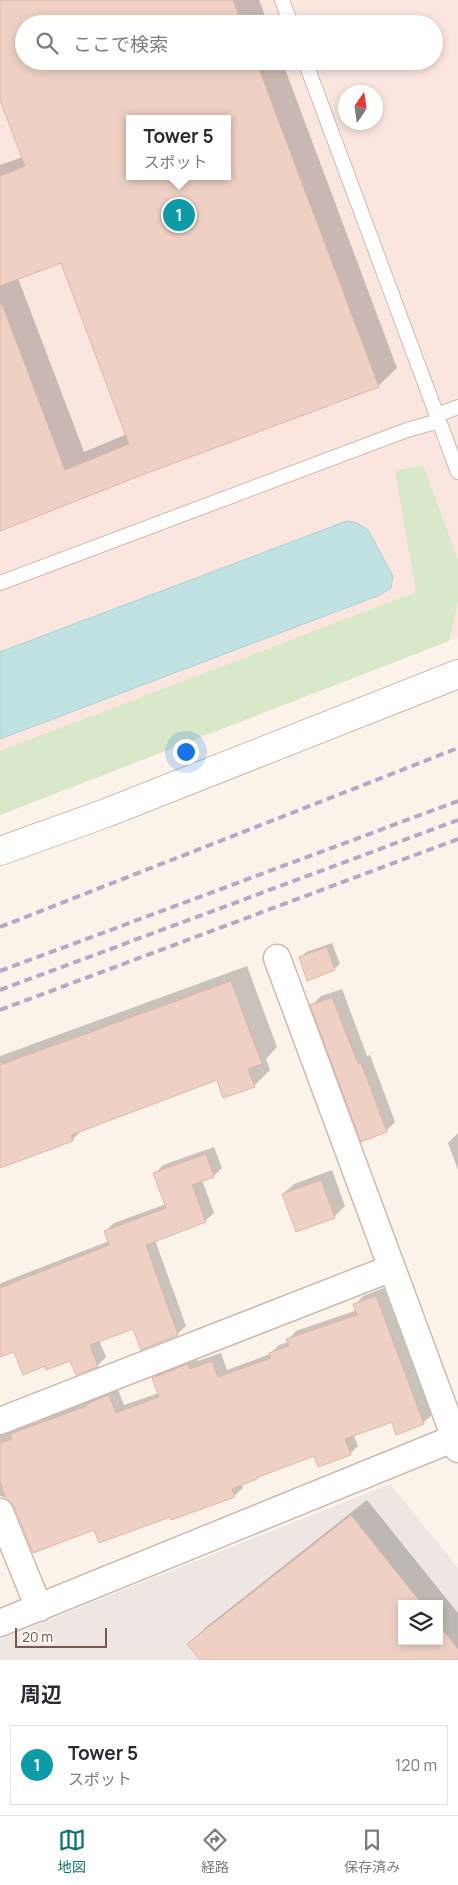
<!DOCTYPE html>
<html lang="ja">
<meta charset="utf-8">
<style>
:root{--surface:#fff;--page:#f2f2f3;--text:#2b2b33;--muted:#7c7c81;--line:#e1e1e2;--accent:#0f766e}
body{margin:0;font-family:Manrope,"Noto Sans JP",sans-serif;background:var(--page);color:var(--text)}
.controls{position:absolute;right:15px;bottom:15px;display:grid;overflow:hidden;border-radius:0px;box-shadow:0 2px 8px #0003}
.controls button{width:45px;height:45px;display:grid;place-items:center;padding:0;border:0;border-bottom:1px solid var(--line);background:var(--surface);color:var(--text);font:25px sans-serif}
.compass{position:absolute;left:338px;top:85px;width:45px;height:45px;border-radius:50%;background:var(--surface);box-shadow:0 2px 8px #0003;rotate:13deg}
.scale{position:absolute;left:15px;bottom:12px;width:92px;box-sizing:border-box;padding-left:5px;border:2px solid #74594f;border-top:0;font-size:14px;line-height:18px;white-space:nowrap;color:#74594f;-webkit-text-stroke:4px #fef7f0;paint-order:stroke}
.you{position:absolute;left:185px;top:751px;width:18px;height:18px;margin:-12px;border:4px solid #fff;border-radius:50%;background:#1a73e8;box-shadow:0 0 0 8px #1a73e833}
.badge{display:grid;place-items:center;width:32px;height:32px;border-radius:50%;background:var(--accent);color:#fff;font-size:16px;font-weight:700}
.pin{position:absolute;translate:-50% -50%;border:2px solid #fff;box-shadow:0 1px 5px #0006}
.popup{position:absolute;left:126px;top:115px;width:105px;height:65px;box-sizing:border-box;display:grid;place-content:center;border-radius:0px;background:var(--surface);filter:drop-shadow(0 1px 4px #0005);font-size:16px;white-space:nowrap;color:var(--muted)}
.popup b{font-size:19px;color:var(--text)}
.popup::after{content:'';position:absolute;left:50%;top:100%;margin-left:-10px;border:10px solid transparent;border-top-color:var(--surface)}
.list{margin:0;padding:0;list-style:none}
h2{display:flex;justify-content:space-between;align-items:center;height:65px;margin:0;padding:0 20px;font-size:21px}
h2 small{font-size:16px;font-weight:400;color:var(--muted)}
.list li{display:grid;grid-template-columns:32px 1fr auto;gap:15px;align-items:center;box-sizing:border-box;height:80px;margin:0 10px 10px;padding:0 10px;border:1px solid var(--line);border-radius:0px}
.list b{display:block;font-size:19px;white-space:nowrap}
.list p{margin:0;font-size:16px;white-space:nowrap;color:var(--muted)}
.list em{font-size:16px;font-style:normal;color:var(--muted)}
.icon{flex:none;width:28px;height:28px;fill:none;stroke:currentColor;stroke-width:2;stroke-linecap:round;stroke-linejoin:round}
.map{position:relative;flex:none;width:458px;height:1660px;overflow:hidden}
.search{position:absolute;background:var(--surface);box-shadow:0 2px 8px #0003;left:15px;right:15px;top:15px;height:55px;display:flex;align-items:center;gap:12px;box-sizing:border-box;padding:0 18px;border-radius:28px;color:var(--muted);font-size:19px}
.sheet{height:155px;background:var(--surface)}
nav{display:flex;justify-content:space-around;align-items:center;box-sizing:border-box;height:70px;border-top:1px solid var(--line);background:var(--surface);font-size:14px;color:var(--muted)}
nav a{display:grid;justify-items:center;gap:2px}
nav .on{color:var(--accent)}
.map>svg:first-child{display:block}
.commercial{fill:#fae5df;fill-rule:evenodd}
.industrial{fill:#ede6e2;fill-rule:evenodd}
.green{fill:#d8e8c9}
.water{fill:#c0e2e3;stroke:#a7d1d4}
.shadow{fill:#0003;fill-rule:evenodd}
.building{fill:#eed1c4;stroke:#dfb6a6;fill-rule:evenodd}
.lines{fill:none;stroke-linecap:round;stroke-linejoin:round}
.service-casing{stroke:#ccbab1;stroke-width:16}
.minor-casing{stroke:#ccbab1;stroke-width:29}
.tertiary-casing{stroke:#ccbab1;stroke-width:30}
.service{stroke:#fff;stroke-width:14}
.minor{stroke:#fff;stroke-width:26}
.tertiary{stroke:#fff;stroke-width:28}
.rail{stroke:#b5a8c5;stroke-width:4;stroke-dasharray:8 5;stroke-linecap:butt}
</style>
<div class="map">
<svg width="458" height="1660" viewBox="0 0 458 1660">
<rect width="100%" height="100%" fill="#fbf3ea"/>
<!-- commercial -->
<path class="commercial" d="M0 0H458V637L0 815ZM24 24H434V61H24ZM346 92H376V122H346ZM130 119H228V176H130Z"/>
<!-- industrial -->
<path class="industrial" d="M390 1484 458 1568V1660H0V1639ZM402 1604H439V1641H402Z"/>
<!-- green -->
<path class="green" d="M423 465 458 560V600L449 641 0 815V751L416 592 395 471Z"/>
<!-- water -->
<path class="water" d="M347 521 357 523 368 530 393 576 391 588 380 595 0 739V652Z"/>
<!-- shadow -->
<path class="shadow" d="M0 0H259L268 24H24V61H282L397 368 378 386 141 474 0 529V165L23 157 0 97ZM130 119H228V176H130ZM62 261 127 434 84 452 18 278Z
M332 943 340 964 334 969 300 958 306 952Z
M247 966 277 1047 266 1059 270 1070 254 1086 218 1079 83 1129 72 1140 0 1166V1056Z
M342 989 367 1056 370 1055 395 1122 386 1131 312 1005 321 996Z
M458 1133V1170L448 1143Z
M214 1147 222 1168 214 1176 202 1180 214 1213 205 1221 155 1240 186 1326 177 1334 134 1327 99 1340 106 1357 97 1366 71 1360 45 1365 15 1350 0 1356V1285L1 1283 109 1241 106 1231 114 1223 166 1204 155 1174 163 1165Z
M332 1170 345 1206 334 1217 283 1194 294 1184Z
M384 1288 432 1415 423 1423 392 1421 354 1435 358 1446 350 1454 315 1455 260 1475 256 1478 241 1484 243 1488 234 1496 171 1515 95 1529 15 1505 10 1499 0 1496V1433L92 1400 96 1396 117 1387 124 1405 159 1393 153 1378 161 1370 196 1356 198 1361 221 1353 227 1370 270 1354 279 1345 288 1342V1340L296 1331 357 1310 355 1305 363 1296Z
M367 1500 458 1613V1660H202L189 1644 205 1628ZM402 1604H439V1641H402Z"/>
<!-- building -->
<path class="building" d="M0 0H233L242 24H24V61H256L379 387 142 475 0 531V304H2L65 470 129 444 61 263 0 286V176L25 166 0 100ZM130 119H228V176H130Z
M327 947 335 970 307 981 299 957Z
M231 981 262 1064 248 1069 255 1087 223 1098 217 1080 71 1135 73 1141 0 1168V1065Z
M332 997 358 1064 361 1063 387 1132 361 1142 310 1005Z
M206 1154 214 1177 192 1185 206 1222 146 1245 178 1335 141 1350 133 1329 90 1345 98 1367 76 1375 70 1361 46 1370 45 1366 23 1375 14 1352 0 1357V1288L109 1245 104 1231 166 1208 153 1173Z
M321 1180 335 1218 296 1232 282 1194Z
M376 1296 424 1424 396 1435 392 1422 345 1439 351 1455 318 1467 314 1456 256 1478 257 1479 232 1489 235 1497 171 1520 170 1517 99 1543 94 1530 33 1553 14 1506 6 1499 0 1481V1443L12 1439 10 1434 87 1406 86 1404 109 1395 116 1413 159 1397 152 1378 188 1364 190 1369 212 1361 218 1377 271 1358 269 1353 289 1346 286 1339 357 1315 353 1304Z
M351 1515 422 1604H402V1641H439V1625L458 1649V1660H200L187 1644Z"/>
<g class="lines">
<!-- service casing -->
<g class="service-casing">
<path id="service" d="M282 0 291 24
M305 61 458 472
M437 415 458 407
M0 583 407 430 439 421"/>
</g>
<!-- minor casing -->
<g class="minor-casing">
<path id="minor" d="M277 958 455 1438
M0 1421 392 1268
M0 1512 39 1608
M0 1623 455 1438 458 1449"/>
</g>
<!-- tertiary casing -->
<g class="tertiary-casing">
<path id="tertiary" d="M0 851 106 813 458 674"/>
</g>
<!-- service -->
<use href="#service" class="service"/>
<!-- minor -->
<use href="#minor" class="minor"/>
<!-- tertiary -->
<use href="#tertiary" class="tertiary"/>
<!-- rail -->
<path class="rail" d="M0 927 458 748
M0 971 458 801
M0 990 458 820
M0 1010 458 839"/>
</g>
</svg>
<div class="controls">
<button><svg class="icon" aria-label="layers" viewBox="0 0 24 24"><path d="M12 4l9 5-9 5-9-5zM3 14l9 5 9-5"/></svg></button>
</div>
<svg class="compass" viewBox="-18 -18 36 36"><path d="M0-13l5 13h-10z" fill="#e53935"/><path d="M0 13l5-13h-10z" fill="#7c7c81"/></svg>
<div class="scale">20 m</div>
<div class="you"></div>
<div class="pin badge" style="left:179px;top:215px;background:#0f9aa8">1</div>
<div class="popup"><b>Tower 5</b>スポット</div>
<div class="search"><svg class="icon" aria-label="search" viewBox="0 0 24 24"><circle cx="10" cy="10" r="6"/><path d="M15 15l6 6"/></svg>ここで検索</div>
</div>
<section class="sheet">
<h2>周辺<small></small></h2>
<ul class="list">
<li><span class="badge" style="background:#0f9aa8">1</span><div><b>Tower 5</b><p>スポット</p></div><em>120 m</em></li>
</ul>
</section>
<nav>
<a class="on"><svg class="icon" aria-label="map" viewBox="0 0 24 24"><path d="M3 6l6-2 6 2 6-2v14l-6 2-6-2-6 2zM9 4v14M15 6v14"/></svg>地図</a>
<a><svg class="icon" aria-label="directions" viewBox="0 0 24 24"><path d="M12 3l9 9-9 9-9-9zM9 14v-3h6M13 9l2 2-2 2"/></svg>経路</a>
<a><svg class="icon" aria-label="saved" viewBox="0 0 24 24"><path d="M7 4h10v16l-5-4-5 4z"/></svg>保存済み</a>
</nav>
